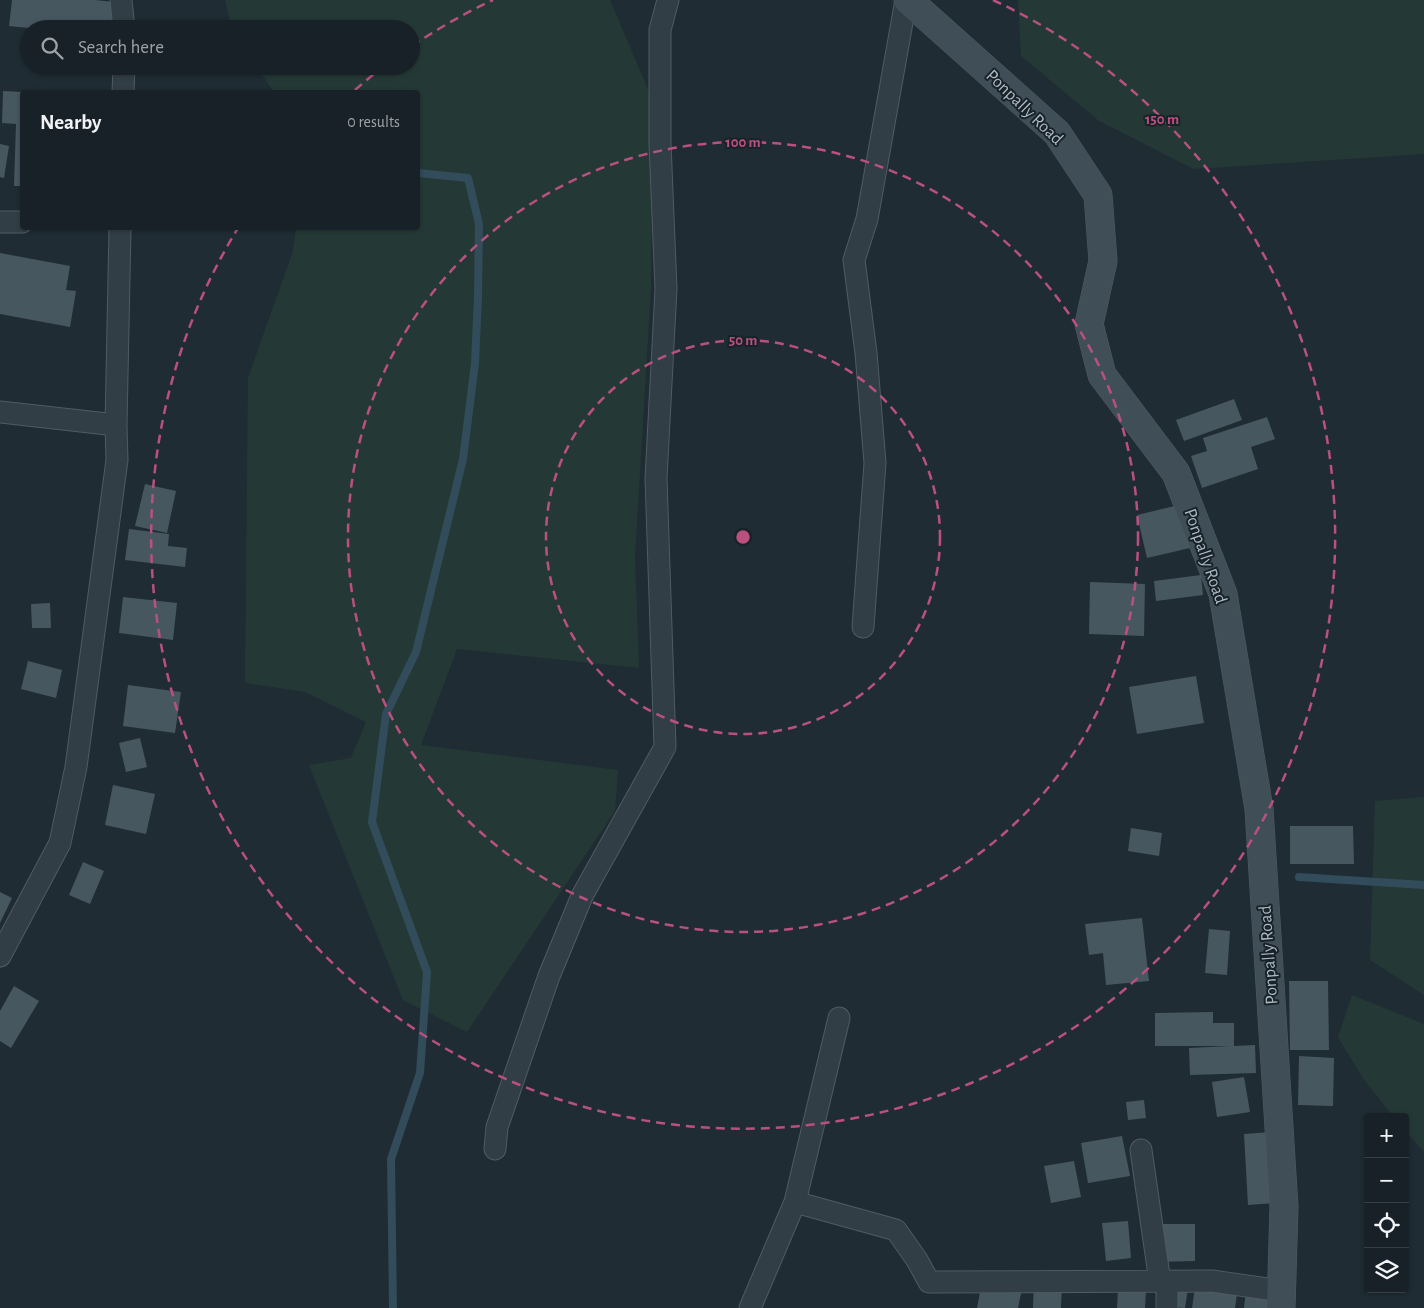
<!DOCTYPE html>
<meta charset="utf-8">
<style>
:root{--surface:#172127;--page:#242e33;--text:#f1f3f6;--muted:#9ea3a7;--line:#363e44}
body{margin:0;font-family:"Alegreya Sans",sans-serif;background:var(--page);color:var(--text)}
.controls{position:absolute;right:15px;bottom:15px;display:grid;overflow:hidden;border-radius:5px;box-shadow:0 1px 4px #0004}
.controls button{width:45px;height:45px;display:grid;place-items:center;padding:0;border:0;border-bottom:1px solid var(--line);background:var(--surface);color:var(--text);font:25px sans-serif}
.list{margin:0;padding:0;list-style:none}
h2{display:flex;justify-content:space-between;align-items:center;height:65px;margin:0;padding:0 20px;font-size:21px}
h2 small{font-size:16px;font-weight:400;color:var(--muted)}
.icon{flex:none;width:28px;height:28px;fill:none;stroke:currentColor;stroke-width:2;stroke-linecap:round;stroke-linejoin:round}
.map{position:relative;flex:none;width:1424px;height:1308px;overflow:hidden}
.search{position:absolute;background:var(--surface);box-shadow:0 1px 4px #0004;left:20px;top:20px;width:400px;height:55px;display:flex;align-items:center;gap:12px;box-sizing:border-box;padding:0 18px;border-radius:28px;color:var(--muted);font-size:19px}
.panel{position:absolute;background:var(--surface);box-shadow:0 1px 4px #0004;left:20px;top:90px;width:400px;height:140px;border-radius:5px}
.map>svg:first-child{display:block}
.green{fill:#243935}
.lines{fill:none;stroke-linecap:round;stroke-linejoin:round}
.stream{stroke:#324c5b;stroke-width:8}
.building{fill:#475760}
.minor-casing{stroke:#505b63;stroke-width:23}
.secondary-casing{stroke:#505b63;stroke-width:29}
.minor{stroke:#323e45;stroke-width:21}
.secondary{stroke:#404e58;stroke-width:28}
.ring{fill:none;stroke:#ba507f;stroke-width:2.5;stroke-dasharray:9 6}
.labels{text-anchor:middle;stroke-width:4;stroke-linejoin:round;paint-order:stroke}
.street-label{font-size:18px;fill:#acb9c2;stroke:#182229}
.centre{fill:#ba507f;stroke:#182229;stroke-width:2.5}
.ring-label{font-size:15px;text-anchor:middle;font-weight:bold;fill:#ba507f;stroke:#182229;stroke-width:4;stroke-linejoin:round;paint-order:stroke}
</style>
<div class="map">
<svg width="1424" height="1308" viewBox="0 0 1424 1308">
<rect width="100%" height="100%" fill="#1f2c34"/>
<!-- green -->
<path class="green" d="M225 0H610L653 101 651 288 635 557 639 668 457 649 421 745 618 770 615 811 467 1032 403 1000 309 765 351 758 366 722 305 692 245 683 248 378 293 251 296 228H418V92H274L256 66H411V29H232Z
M1018 0H1424V154L1194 169 1099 121 1021 56Z
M1424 797V995L1370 960 1375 801Z
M1352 995 1424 1024V1152L1405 1130V1117H1394L1364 1080 1338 1037Z"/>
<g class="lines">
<!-- stream -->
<path class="stream" d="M1299 877 1424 885
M393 1308 391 1159 420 1073 427 972 372 822 386 714 416 652 463 459 475 363 478 297 479 224 468 178 418 173"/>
</g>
<!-- building -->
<path class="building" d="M12 0H95L124 3 121 29H39L9 26Z
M3 91 22 92V186H14L16 124 2 123Z
M0 144 9 146 4 178 0 177Z
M0 253 70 266 66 290 76 291 70 327 0 314Z
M1234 399 1242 420 1184 441 1176 420Z
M1267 417 1275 439 1251 447 1258 469 1202 488 1191 456 1207 451 1203 438Z
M145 484 176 491 167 533 135 526Z
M1179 505 1190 548 1147 558 1137 515Z
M129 529 169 534 168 546 187 548 185 567 125 560Z
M1201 575 1203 595 1156 601 1154 581Z
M1090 582 1145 584 1144 636 1089 634Z
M123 597 177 603 173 640 119 633Z
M50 603 51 628H32L31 604Z
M28 661 62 670 56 698 21 689Z
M1196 676 1204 723 1137 734 1129 687Z
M128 685 181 692 175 733 123 726Z
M140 738 147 767 126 772 119 743Z
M113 785 155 794 146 834 105 825Z
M1290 826H1353L1354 864H1290Z
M1131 828 1162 833 1159 856 1128 851Z
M83 862 104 871 90 904 69 895Z
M0 892 12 898 0 923Z
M1142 918 1149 981 1106 985 1103 953 1089 955 1085 924Z
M1209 929 1230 931 1227 975 1205 973Z
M1289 981H1328L1329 1050H1290Z
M14 986 39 1001 11 1048 0 1041V1011Z
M1213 1012V1023H1234V1046L1255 1045 1256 1073 1190 1075 1189 1048 1230 1046H1155V1013Z
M1299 1056 1334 1058 1333 1106 1298 1105Z
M1244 1077 1250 1112 1217 1117 1212 1082Z
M1144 1100 1146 1118 1128 1120 1126 1102Z
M1271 1132 1275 1203 1248 1205 1244 1134Z
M1122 1136 1130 1176 1088 1183 1081 1143Z
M1074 1161 1081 1197 1051 1203 1044 1166Z
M1128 1221 1131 1258 1106 1261 1102 1223Z
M1155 1224H1195V1261L1155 1262Z
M1119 1271 1147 1272 1145 1308H1117Z
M1197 1274 1239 1280 1235 1308H1192Z
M983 1276 1023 1284 1018 1308H977Z
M1034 1281 1062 1283 1061 1308H1033Z
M1247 1282 1270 1285 1267 1308H1244Z
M1159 1284 1188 1288 1185 1308 1156 1306Z"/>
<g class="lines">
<!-- minor casing -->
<g class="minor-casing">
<path id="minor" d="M121 0 124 29
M123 92 124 66
M0 222H22
M0 412 116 425
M863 627 875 463 866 353 854 260 867 219 906 0
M0 956 60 843 76 767 117 460 116 425 120 228
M495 1149 497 1127 549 976 582 896 665 747 656 478 666 289 660 143V30L668 0
M1141 1150 1160 1282
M795 1202 896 1230 917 1260 929 1282 1212 1281 1282 1291
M750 1308 795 1202 839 1018
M1167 1308V1281"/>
</g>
<!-- secondary casing -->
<g class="secondary-casing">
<path id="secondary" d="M908 0 1057 133 1098 195 1103 261 1089 324 1102 375 1176 473 1223 594 1259 809 1284 1207 1281 1308"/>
</g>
<!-- minor -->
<use href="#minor" class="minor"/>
<!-- secondary -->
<use href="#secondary" class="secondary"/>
</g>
<!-- distance rings -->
<g class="ring">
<circle cx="743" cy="537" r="197"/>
<circle cx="743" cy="537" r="395"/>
<path d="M355 90A592 592 0 0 1 383 67M412 46A592 592 0 0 1 493 0M993 0A592 592 0 1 1 238 228"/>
</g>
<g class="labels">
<!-- street labels -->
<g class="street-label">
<text transform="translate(1025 107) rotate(44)" y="6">Ponpally Road</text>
<text transform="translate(1206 556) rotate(71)" y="6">Ponpally Road</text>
<text transform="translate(1268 955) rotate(-94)" y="6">Ponpally Road</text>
</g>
</g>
<circle cx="743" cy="537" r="8" class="centre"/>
<g class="ring-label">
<text x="1162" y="124">150 m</text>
<text x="743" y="147">100 m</text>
<text x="743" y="345">50 m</text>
</g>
</svg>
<div class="controls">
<button>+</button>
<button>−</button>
<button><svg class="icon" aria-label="locate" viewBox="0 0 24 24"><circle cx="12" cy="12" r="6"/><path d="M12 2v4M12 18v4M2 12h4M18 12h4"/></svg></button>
<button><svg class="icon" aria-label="layers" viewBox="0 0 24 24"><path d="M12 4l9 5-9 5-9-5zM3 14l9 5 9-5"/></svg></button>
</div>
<div class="search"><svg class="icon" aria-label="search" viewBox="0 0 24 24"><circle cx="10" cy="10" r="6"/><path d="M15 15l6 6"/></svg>Search here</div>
<section class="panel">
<h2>Nearby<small>0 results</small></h2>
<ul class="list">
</ul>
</section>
</div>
